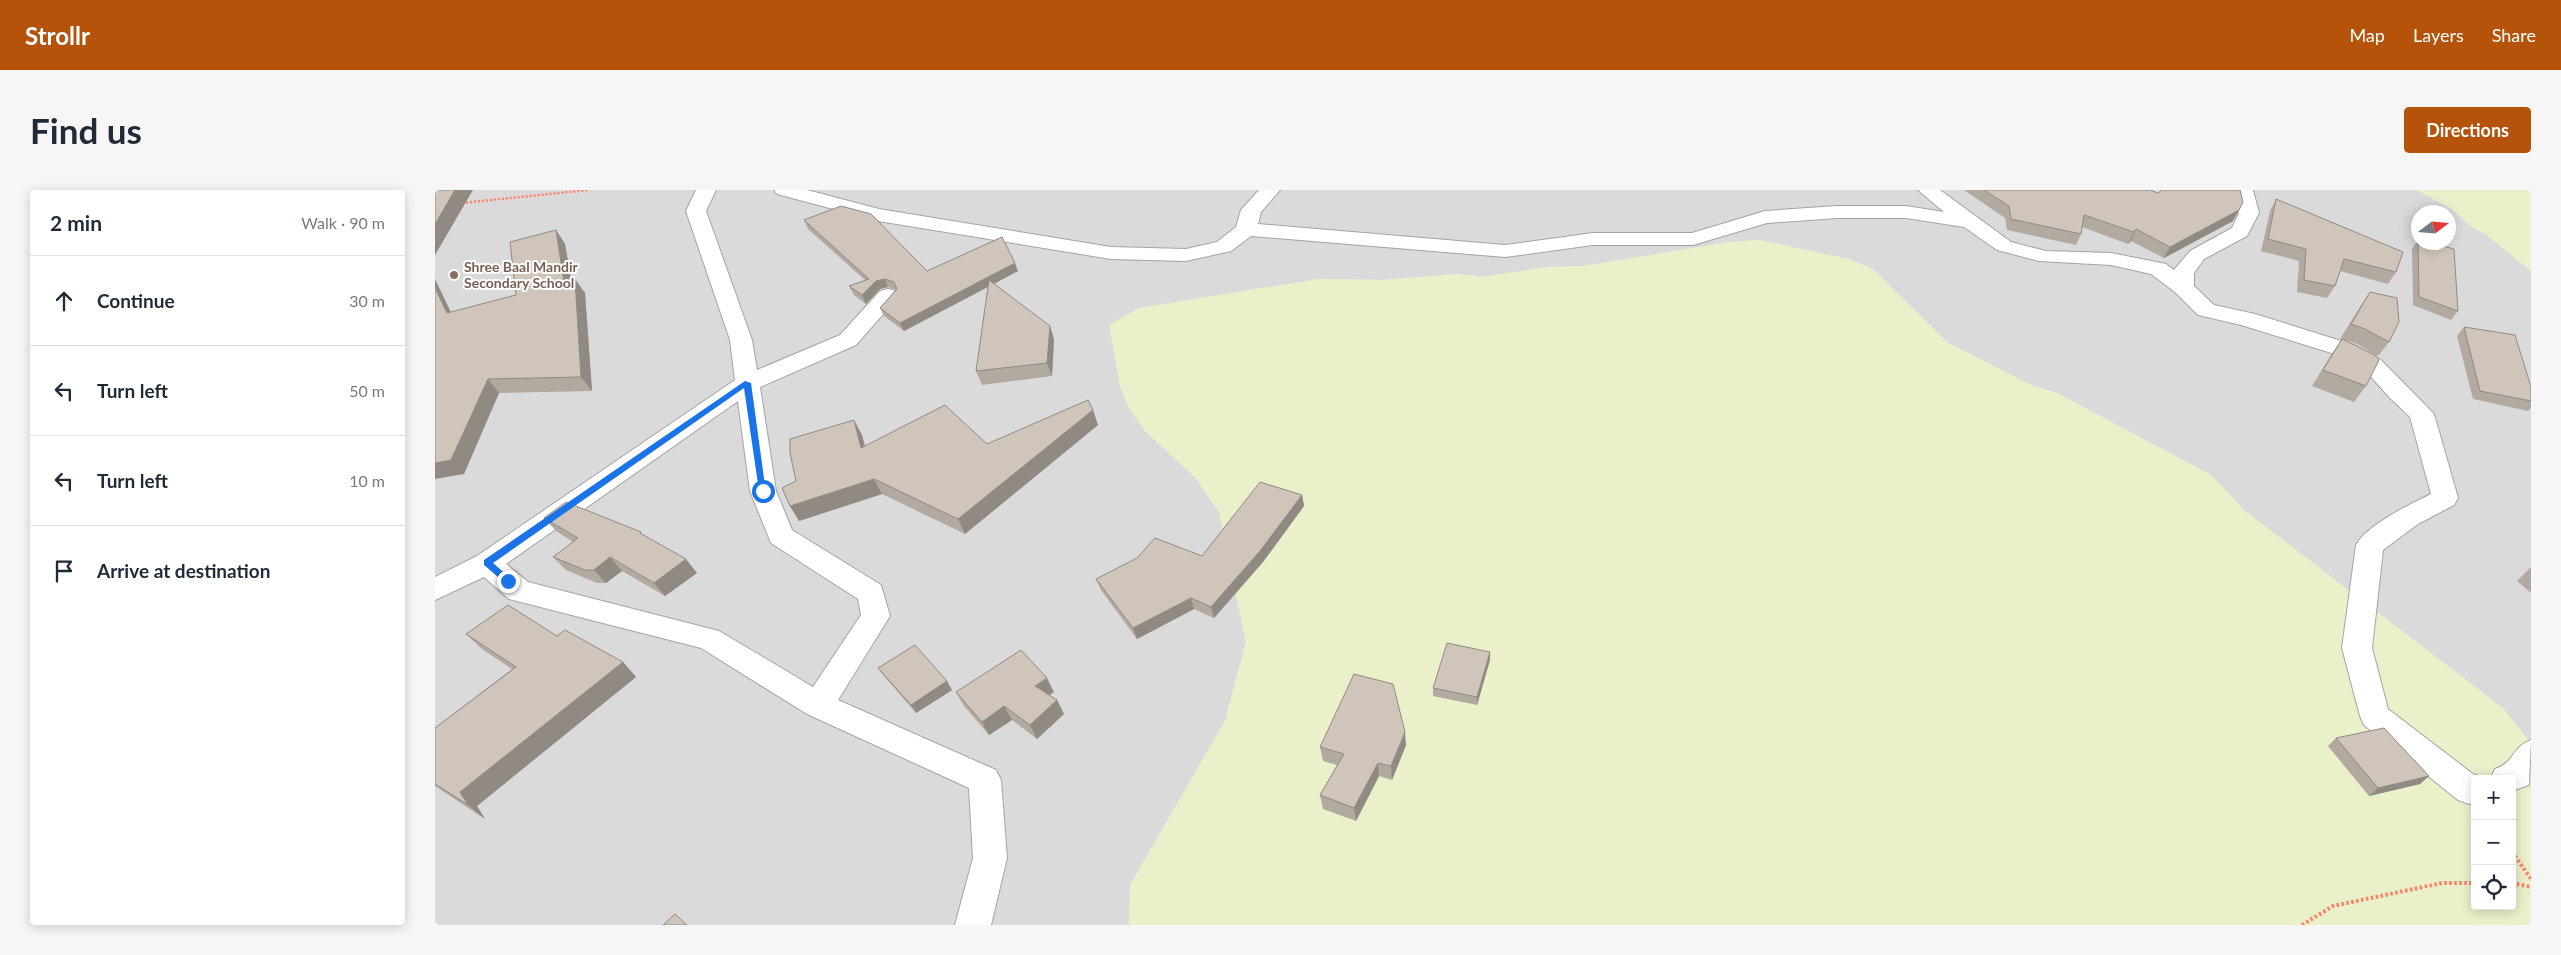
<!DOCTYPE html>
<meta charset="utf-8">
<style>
:root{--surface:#fff;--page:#f6f6f7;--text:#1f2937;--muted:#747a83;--line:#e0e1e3;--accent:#b45309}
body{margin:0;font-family:Lato,sans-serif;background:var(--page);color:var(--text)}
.controls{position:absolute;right:15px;bottom:15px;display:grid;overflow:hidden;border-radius:5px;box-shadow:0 2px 12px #0003}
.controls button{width:45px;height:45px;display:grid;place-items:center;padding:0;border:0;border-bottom:1px solid var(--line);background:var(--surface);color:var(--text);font:25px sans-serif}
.compass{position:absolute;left:1976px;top:15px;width:45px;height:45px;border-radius:50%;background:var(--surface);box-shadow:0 2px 12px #0003;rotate:74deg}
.stop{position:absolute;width:15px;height:15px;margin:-11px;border:4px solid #1a73e8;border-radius:50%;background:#fff}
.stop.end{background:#1a73e8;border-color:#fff;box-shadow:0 1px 5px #0008}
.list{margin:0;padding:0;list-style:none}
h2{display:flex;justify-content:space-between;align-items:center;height:65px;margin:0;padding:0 20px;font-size:21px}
h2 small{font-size:16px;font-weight:400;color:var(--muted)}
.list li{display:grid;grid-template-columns:32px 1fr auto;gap:15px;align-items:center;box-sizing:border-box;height:90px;padding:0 20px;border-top:1px solid var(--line)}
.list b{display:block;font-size:19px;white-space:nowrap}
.list em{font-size:16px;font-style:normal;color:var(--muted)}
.icon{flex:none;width:28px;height:28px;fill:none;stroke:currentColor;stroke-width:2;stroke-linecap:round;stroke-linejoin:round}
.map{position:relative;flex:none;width:2096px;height:735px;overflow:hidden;border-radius:5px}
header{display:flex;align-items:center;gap:30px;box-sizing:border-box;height:70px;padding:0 25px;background:var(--accent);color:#fff}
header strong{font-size:24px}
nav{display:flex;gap:28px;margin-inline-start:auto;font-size:18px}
.intro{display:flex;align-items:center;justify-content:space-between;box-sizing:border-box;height:120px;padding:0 30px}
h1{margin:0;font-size:35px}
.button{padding:12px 22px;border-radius:5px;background:var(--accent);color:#fff;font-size:18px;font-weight:700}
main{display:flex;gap:30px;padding:0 30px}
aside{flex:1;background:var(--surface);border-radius:5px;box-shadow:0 2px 12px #0003}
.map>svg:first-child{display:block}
.residential{fill:#dbdada;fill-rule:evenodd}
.farmland{fill:#eaf0ca;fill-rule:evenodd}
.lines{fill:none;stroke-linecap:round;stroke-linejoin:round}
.minor-casing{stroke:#a4a4a4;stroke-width:2}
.path-far1{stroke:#ff7f63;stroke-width:2.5;stroke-dasharray:2 2;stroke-linecap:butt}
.path{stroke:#ff7f63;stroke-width:4;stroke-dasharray:2.5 2.5;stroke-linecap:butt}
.minor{fill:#fff;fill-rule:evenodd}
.wall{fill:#b2a9a0}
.shaded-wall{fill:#918a82}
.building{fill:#cfc5ba;stroke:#918a82}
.route{fill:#1a73e8}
.education-dot{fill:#8d6e63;stroke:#fff;stroke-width:2}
.labels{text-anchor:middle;stroke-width:4;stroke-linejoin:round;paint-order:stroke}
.far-education-label{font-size:14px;font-weight:bold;fill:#785e54;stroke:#fff;text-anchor:start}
</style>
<header>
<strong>Strollr</strong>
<nav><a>Map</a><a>Layers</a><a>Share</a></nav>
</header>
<div class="intro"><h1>Find us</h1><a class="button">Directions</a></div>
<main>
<aside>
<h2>2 min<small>Walk · 90 m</small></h2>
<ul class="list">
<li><svg class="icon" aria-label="ahead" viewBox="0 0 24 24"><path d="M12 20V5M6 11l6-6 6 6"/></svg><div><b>Continue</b></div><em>30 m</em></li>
<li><svg class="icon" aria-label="left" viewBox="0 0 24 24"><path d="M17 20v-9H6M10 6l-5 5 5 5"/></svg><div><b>Turn left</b></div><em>50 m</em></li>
<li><svg class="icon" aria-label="left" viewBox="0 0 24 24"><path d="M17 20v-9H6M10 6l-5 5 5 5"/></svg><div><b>Turn left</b></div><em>10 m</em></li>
<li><svg class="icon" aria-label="arrive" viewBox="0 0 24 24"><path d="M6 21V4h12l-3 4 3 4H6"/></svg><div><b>Arrive at destination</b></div></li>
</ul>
</aside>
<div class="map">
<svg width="2096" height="735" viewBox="0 0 2096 735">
<rect width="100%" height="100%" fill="#efece1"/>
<!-- residential -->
<path class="residential" d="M0 0H1982L2018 20 2038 38 2049 43 2096 81V553L2067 518 1810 321 1776 285 1620 202 1598 196 1513 153 1438 79 1413 69 1325 50 1294 52 1148 76 1112 77 1047 87 1023 84 947 90 884 89 704 118 709 240 760 287 784 322 811 452 790 531 695 695 694 735H0ZM1984 22H2014V52H1984Z"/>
<!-- farmland -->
<path class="farmland" d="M1982 0H2096V81L2049 43 2038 38 2018 19Z
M1325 50 1413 69 1438 79 1513 153 1598 196 1620 202 1776 285 1810 321 2068 518 2096 553V735H694L695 695 790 531 811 452 784 322 760 287 709 240 694 218 685 196 674 135 704 118 884 89 947 90 1023 84 1047 87 1112 77 1148 76 1294 52ZM2040 589H2077V716H2040Z"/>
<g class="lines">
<!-- minor casing -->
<g class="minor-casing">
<path id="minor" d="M261 0H281L271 21 317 150 322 180 405 145 445 101 453 99 461 101 464 106 421 155 325 197 341 301 357 340 446 395 455 426 403 510 561 580 566 590 572 668 556 735H520L538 668 534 598 372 524 266 458 74 409 49 387 0 410V387L42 366 300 190 295 150 251 21ZM303 211 315 301 336 353 423 409 426 425 378 497 284 441 93 392 71 374Z
M339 0H372L444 19 676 57 751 59 782 52 801 37 806 20 824 0H845L826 22 823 34 1070 55 1158 43H1257L1330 21 1402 16H1471L1509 22 1483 0H1505L1576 52 1611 61 1676 63 1731 74 1739 80 1755 61 1797 38 1804 23 1798 0H1818L1824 23 1812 46 1769 69 1759 83V96L1779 115 1820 124 1919 155 1946 170 1999 224 2023 308 2019 315 1983 334 1948 360 1937 458 1953 519 2038 584 2052 589H2040V612L2034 614 2023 610 1929 535 1925 526 1907 458 1921 355C1933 334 1974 315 1996 304L1975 227 1953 206 1930 180 1903 165 1806 135 1763 125 1740 102 1716 84 1676 75 1604 71 1562 60 1529 37 1471 28H1402L1332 33 1258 55H1158L1070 67 816 46 796 61 751 71 676 69 443 31 342 4Z
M2096 550 2094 595 2077 601V589H2055L2060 579C2082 571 2075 558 2096 550Z"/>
</g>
<!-- path-far1 -->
<path class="path-far1" d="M27 13 153 0"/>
<!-- path -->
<path class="path" d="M2077 662 2096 689
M2077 693 2096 697
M1867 735 1898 716 2007 693H2040"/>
<!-- minor -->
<use href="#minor" class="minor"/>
</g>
<!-- wall -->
<path class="wall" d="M1529 0H1715L1798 31 1729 68 1696 51 1693 54 1647 37 1646 44 1641 55 1572 40 1570 28Z
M1841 9 1961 82 1953 94 1905 81 1900 96 1892 108 1862 102 1864 71 1826 61 1835 21Z
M369 30 492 81H583L559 94 619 149 617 186 547 195 541 181 553 97 469 141 449 126 445 118 461 100 453 97 445 99 431 114 419 105 414 96 430 90 373 39Z
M121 40 130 54 136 90 150 103 157 201 64 203 29 284 16 122 81 105Z
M1983 50 2023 121 2016 130 1978 115 1977 59Z
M1935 102 1954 152 1943 166 1920 153 1909 150 1931 196 1919 212 1877 196 1896 165 1907 149H1905L1925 117Z
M2029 137 2096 197V218L2093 221 2038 209 2022 146Z
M663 235 530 344 447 304 364 331 355 316 361 291 427 245 430 256 552 254Z
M867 305 869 316 828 372 779 428 759 419 702 449 666 400 661 389 767 366Z
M109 328 209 346 262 383 230 406 187 381 171 393H162L131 380 118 367 138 352 121 341Z
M2095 378H2096V403L2082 391Z
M31 444 122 446 188 472 201 487 42 616 50 629 0 596V538L77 479 47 459Z
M1055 462V470L1042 515 998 506V498Z
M443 478 517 500 481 523 449 486Z
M521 502H619L614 505 622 510 629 524 602 549 577 530 554 545 529 516Z
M1901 548 1994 586 1985 594 1934 606 1893 556Z
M971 555 957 590 944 586 921 631 888 619 885 605 902 575 888 571 885 557Z"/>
<!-- shaded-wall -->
<path class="shaded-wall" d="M20 0H38L0 65V34Z
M1804 20 1798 31 1729 68 1735 57Z
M1701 39 1696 51 1693 54 1699 42Z
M121 40 130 54 139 106 129 92Z
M580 73 583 81 469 141 465 133Z
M0 89 23 137 12 123 0 98Z
M140 89 150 103 157 201 146 187Z
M450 89 453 97 445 99 431 114 427 105 441 91Z
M615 136 619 149 617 186 612 173Z
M53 189 64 203 29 284 0 289V273Z
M658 220 663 235 530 344 523 329Z
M419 230 427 245 434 273 426 258Z
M439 289 447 304 364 331 355 316Z
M867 305 869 316 828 372 779 428 776 417Z
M175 367 187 381 171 393 159 380Z
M251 369 262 383 230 406 219 393Z
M756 408 759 419 702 449 698 438Z
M1055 462V470L1042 515V507Z
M188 472 201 487 42 616 50 629 33 615 25 602Z
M612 488 619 502 607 510 600 496Z
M512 491 517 500 481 523 476 515Z
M622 510 629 524 602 549 595 535Z
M569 516 577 530 554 545 547 532Z
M970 542 971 555 957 590 956 576Z
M943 573 944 586 921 631 919 618Z
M1994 586 1985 594 1934 606 1943 598Z"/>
<!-- building -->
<path class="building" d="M0 0H20L0 34Z
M1549 0H1715L1723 3 1727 0H1805L1808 12 1804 20 1735 57 1701 39 1699 42 1649 25 1646 44 1576 29 1574 16Z
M1841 9 1968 62 1961 82 1909 69 1900 96 1869 90 1871 59 1833 49Z
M406 16 436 24 492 81 567 47 580 73 465 133 445 118 462 99 459 92 450 89 441 91 427 105 414 96 434 89 369 30Z
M121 40 129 92 140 89 146 187 53 189 16 270 0 273V98L12 123 81 105 75 52Z
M1983 50 1984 52H1993L2019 59 2023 121 1984 107Z
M554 90 615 136 612 173 541 181Z
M1935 102 1962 108 1964 132 1954 152 1930 139 1916 134Z
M2029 137 2080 145 2096 197V211L2045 201Z
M1907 149 1940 165 1944 170 1931 196 1888 180Z
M653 210 658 220 523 329 439 289 355 316 347 298 361 291 355 263V249L419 230 426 258 510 215 552 254Z
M825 292 867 305 825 361 776 417 756 408 698 438 661 389 702 368 720 348 767 366Z
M131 312 206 342 205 343 251 369 219 393 175 367 159 380H150L118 367 143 348 109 328Z
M73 415 122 446 130 440 188 472 25 602 33 615 0 594V538L81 477 31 444Z
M1012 453 1055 462 1042 507 998 498Z
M480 455 512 491 476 515 443 478Z
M586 460 612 488 600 496 622 510 595 535 569 516 547 532 521 502Z
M919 484 958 494 970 542 956 576 943 573 919 618 885 605 909 564 885 557Z
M1949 538 1994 586 1943 598 1901 548Z
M240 724 252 735H228Z"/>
<!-- route -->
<path class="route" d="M310 191 316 193 331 303 324 301 309 198 58 373 76 389V393H70L49 375V370Z"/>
<!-- markers -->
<circle class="education-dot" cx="19" cy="85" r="5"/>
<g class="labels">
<!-- far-education labels -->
<g class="far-education-label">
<text x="29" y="82">Shree Baal Mandir<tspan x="29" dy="16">Secondary School</tspan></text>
</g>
</g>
</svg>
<div class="controls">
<button>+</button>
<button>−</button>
<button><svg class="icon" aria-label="locate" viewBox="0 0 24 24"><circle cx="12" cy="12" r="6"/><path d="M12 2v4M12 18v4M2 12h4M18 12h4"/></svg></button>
</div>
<svg class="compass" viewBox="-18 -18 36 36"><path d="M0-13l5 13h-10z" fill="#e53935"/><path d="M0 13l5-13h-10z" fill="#747a83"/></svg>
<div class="stop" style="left:328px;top:301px"></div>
<div class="stop end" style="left:73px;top:391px"></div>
</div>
</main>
